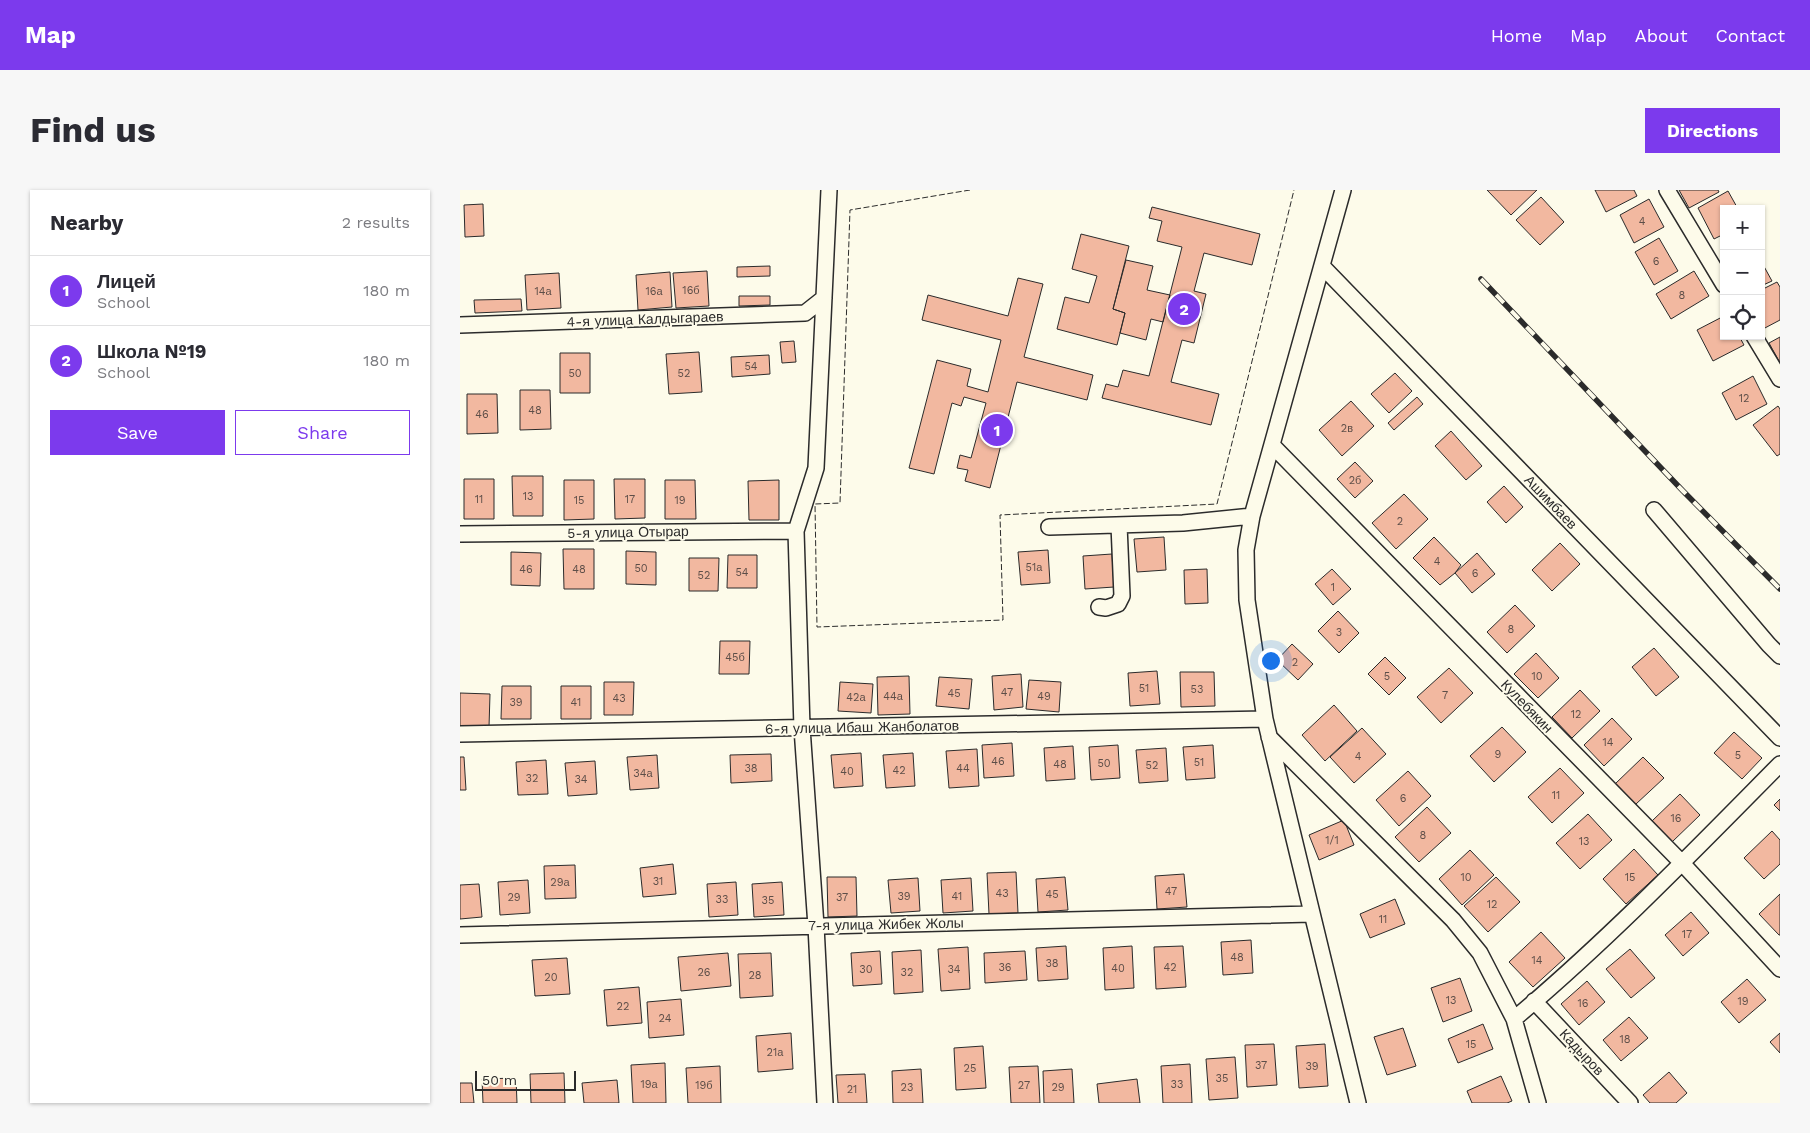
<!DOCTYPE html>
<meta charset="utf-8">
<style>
:root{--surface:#fff;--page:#f7f7f7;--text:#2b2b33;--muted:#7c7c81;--line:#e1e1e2;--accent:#7c3aed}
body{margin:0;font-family:"Work Sans",sans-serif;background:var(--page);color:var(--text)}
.controls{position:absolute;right:15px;top:15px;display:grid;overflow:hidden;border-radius:0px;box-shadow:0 1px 4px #0004}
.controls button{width:45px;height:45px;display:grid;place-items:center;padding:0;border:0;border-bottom:1px solid var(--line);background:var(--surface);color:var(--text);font:25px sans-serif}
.scale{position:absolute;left:15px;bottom:12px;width:101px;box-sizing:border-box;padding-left:5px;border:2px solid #2b2b2b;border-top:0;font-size:14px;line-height:18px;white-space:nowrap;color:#2b2b2b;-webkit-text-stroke:4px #fdfbea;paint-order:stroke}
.you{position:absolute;left:810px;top:470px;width:18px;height:18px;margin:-12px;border:4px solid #fff;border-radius:50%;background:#1a73e8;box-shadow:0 0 0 8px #1a73e833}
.badge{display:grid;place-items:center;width:32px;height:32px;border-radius:50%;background:var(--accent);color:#fff;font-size:16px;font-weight:700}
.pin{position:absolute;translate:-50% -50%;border:2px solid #fff;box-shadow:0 1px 5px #0006}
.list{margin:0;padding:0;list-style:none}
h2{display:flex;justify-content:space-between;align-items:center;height:65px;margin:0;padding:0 20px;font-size:21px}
h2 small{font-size:16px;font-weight:400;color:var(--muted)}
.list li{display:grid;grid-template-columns:32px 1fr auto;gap:15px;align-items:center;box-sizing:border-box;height:70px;padding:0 20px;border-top:1px solid var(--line)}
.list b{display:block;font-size:19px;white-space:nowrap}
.list p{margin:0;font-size:16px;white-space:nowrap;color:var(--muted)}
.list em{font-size:16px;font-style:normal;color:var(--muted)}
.actions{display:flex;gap:10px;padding:15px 20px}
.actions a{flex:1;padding:11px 0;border:1px solid var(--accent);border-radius:0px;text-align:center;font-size:18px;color:var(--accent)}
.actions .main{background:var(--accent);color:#fff}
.icon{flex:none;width:28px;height:28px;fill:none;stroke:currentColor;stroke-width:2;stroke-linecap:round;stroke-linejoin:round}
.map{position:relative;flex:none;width:1320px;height:913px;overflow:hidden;border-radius:0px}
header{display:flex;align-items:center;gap:30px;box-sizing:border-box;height:70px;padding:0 25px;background:var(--accent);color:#fff}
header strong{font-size:24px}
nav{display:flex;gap:28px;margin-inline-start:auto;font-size:18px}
.intro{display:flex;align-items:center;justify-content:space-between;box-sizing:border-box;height:120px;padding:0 30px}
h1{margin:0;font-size:35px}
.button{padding:12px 22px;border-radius:0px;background:var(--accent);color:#fff;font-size:18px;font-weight:700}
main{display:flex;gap:30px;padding:0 30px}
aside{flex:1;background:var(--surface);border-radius:0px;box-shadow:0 1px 4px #0004}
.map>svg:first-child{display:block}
.building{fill:#f2b8a0;stroke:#2b2b2b}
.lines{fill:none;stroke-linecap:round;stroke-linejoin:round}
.minor-casing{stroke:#2b2b2b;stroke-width:18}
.minor{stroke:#fdfbea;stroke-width:15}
.rail-casing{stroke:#2b2b2b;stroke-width:5.5}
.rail{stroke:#fdfbea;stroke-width:4;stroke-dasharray:11;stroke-linecap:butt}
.fence{stroke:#2b2b2b;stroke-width:1;stroke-dasharray:6 2.5;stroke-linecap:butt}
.labels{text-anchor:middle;stroke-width:4;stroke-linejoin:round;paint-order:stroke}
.number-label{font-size:11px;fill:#5d4e48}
.street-label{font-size:14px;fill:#2b2b2b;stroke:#fdfbea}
</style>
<header>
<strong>Map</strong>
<nav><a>Home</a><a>Map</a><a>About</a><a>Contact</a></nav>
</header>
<div class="intro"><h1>Find us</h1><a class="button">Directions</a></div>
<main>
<aside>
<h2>Nearby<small>2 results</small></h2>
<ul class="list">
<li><span class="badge">1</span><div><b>Лицей</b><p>School</p></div><em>180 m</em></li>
<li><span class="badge">2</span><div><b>Школа №19</b><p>School</p></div><em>180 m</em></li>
</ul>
<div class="actions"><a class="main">Save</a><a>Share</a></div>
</aside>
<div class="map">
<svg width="1320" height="913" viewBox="0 0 1320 913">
<rect width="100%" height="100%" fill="#fdfbea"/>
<!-- building -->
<path class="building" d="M1027 0H1077L1051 25Z
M1135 0H1174L1177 6 1146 22Z
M1219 0H1258L1259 2 1229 18Z
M1268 1 1278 19H1264V44L1254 49 1238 18Z
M1081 7 1104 32 1080 55 1056 30Z
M1189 9 1204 37 1174 53 1160 25Z
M23 14 24 46 5 47 4 15Z
M692 17 800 44 792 75 744 63 734 101 746 104 734 153 722 150 711 192 759 204 751 235 642 208 646 194 658 197 663 180 689 186 722 57 697 51 702 31 689 28Z
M621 44 669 56 653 119 665 123 657 155 597 139 605 107 629 113 637 86 612 79Z
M1199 48 1218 81 1194 95 1175 62Z
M666 70 693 76 687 100 710 105 703 132 691 129 686 150 660 143 665 123 653 119Z
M1301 71 1312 91 1301 96Z
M310 76V86L277 87V77Z
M247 81 249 116 216 118 213 83Z
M1234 81 1249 106 1211 129 1196 104Z
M210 82 212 117 178 120 176 85Z
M99 83 101 118 67 120 65 85Z
M558 88 583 94 564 167 633 185 627 210 557 192 530 298 505 291 508 280 497 278 500 265 511 268 526 213 504 207 501 216 492 213 474 284 449 278 477 170 511 179 507 196 528 202 541 150 462 130 468 105 548 126Z
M1317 92 1320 97V130L1303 139 1301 136V100Z
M279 106H310V115L279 116Z
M61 109 62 121 15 123 14 110Z
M1264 126V146H1279L1284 155 1253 171 1237 140Z
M1320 147V173L1309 153Z
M334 151 336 172 322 173 320 152Z
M239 162 242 202 209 204 206 164Z
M100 163H130V203H100Z
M309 165 310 184 272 187 271 167Z
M935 183 952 201 929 223 911 204Z
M1293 186 1307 214 1276 230 1262 203Z
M60 200H90L91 239 60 240Z
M7 204H37L38 243 7 244Z
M957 207 963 214 934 240 928 233Z
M891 211 914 236 882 266 859 240Z
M1318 216 1320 219V264L1317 266 1293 235Z
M991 241 1022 276 1006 290 975 256Z
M895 272 913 291 895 308 877 289Z
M52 286H83V326H53Z
M4 289H34V329H4Z
M154 289H185V328L155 329Z
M104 290H134V329L104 330Z
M205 290H235L236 329H205Z
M319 290V330H289L288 291Z
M1044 296 1063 317 1046 333 1027 312Z
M944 304 968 329 936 359 912 333Z
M704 347 706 380 677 382 674 349Z
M974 347 1001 375 995 383 980 395 953 368Z
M1100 353 1120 374 1092 401 1072 380Z
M103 359H134V399H104Z
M588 360 590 393 561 395 558 362Z
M166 361 196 362V395L166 394Z
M51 362 81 363 80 396 51 395Z
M1017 363 1035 384 1012 403 995 383Z
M652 364 654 397 625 399 623 366Z
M268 365H297V398H267Z
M229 368H259L258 401H229Z
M747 379 748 413 725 414 724 380Z
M872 379 891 399 873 415 855 394Z
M1055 415 1075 436 1047 463 1027 442Z
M878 421 899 443 879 463 858 441Z
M260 451H290L289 484H259Z
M832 454 853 474 838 490 817 470Z
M1194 458 1219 487 1196 506 1172 477Z
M1076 463 1099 488 1078 508 1054 484Z
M925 467 946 488 929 505 908 484Z
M989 478 1013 503 981 533 957 507Z
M697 481 700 514 670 516 668 483Z
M720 482H754L755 516 721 517Z
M561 484 563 517 534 520 532 486Z
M449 486 450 524 418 525 417 487Z
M479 487 512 489 509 519 476 516Z
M569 490 601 492 599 522 566 519Z
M144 492H174L173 525H144Z
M380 492 413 494 411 523 378 521Z
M42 496H71V529H41Z
M101 496H131V529H101Z
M1120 500 1140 521 1112 548 1092 527Z
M0 503 30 504 29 537 0 536Z
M874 515 897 541 865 571 842 545Z
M1152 528 1172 549 1144 576 1124 555Z
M1042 537 1066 562 1034 592 1010 566Z
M902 538 926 564 894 593 870 567Z
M1274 542 1302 568 1282 589 1254 563Z
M552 553 554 586 524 588 522 555Z
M658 555 660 588 631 590 629 557Z
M753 555 755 588 726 590 723 557Z
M613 556 615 589 586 591 584 558Z
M706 558 708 591 679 593 676 560Z
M517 559 519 596 489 598 486 561Z
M401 563 403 596 374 598 371 565Z
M453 563 455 596 426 598 423 565Z
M311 564 312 591 271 593 270 565Z
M197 565 199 598 170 600 167 567Z
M0 567H4L6 600H0Z
M1183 567 1204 588 1176 614 1155 594Z
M86 570 88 604 58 605 56 572Z
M135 571 137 604 108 606 105 573Z
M1100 578 1124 603 1092 633 1068 607Z
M948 581 971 606 939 636 916 610Z
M1220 604 1240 625 1212 652 1192 631Z
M1320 609V621L1314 615Z
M967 617 991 643 959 672 935 647Z
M1128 624 1152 650 1120 679 1096 653Z
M884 630 894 655 859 670 849 645Z
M1312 641 1320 650V674L1304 689 1284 668Z
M1174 659 1198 685 1166 714 1143 689Z
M1010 660 1034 685 1002 715 979 689Z
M213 674 216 704 183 707 180 678Z
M115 675 116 708 85 709 84 676Z
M556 682 558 723 529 724 527 683Z
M724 684 727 717 697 719 695 686Z
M367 687H396L397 726 368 727Z
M605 687 608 720 578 722 576 689Z
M1036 687 1060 712 1028 742 1004 716Z
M458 688 460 721 431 723 428 690Z
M511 688 513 721 483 723 481 690Z
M68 690 70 723 40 725 38 692Z
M276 692 278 725 249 727 247 694Z
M322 692 324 725 294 727 292 694Z
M19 694 22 727 0 729V695Z
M1320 704V745H1319L1299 724Z
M935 709 945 734 910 748 900 724Z
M1231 722 1249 743 1223 766 1205 745Z
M1081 742 1105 768 1073 797 1049 772Z
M791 750 793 783 763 785 761 752Z
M606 756 608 789 578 791 576 758Z
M672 756 674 798 645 800 643 758Z
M723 756 726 797 696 799 694 757Z
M508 757 510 799 481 801 478 759Z
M1170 759 1195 788 1171 808 1146 779Z
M461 760 463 802 434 804 432 762Z
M420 761 422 794 393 796 391 763Z
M565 761 567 790 525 793 524 763Z
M268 763 271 796 221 801 218 767Z
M311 763 313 806 280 808 278 764Z
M107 768 110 804 75 806 72 770Z
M1000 788 1012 821 983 832 971 798Z
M1287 789 1306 810 1279 833 1261 812Z
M1127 791 1145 812 1119 835 1101 814Z
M179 797 182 833 147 836 144 800Z
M221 809 224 845 189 848 187 812Z
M1169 827 1188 848 1161 871 1143 850Z
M1023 834 1033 859 998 873 988 849Z
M943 838 956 876 927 885 914 847Z
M331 843 333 879 298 882 296 846Z
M1320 843V863L1310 852Z
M814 854 817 895 787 897 785 855Z
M865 854 868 896 839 898 836 856Z
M523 856 526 898 496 900 494 858Z
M775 867 778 908 749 910 746 869Z
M205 873 206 913H173L171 875Z
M730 874 732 913H703L701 876Z
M260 876 261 913H228L226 878Z
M578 876 580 913H551L549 877Z
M461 879 463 913H433L432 881Z
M612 879 614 913H584L583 881Z
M1209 882 1227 903 1216 913H1190L1183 905Z
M104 883 105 913H71L70 884Z
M405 884 407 913H378L376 885Z
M1041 886 1052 911 1047 913H1012L1007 901Z
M56 888 57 913H23L22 889Z
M677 889 680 913H639L637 894Z
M157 890 159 913H124L122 893Z
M0 893H12L14 913H0Z"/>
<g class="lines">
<!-- minor casing -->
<g class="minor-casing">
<path id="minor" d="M883 0 792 326 786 360 787 410 805 529 898 913
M1207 0 1264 95
M862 76 1320 548
M0 135 345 123 364 108
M1294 146 1320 189
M812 255 1222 673 1320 779
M1194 320 1309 455 1320 466
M589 337 723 333 792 326
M0 344 336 341
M639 417 646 418 658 414 662 406 659 335
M0 544 805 529
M809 547 993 730 1020 763 1054 829 1078 913
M0 745 852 724
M1074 811 1170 913
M1054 829C1148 750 1234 661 1320 574
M365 913 356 736 342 538 336 341 356 278 369 0"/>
</g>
<!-- minor -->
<use href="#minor" class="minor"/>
<!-- rail casing -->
<g class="rail-casing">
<path id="rail" d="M1021 89 1223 301 1320 399"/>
</g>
<!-- rail -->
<use href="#rail" class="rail"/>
<!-- fence -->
<path class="fence" d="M510 0 390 20 380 313 355 314 357 437 543 430 540 325 757 314 834 0"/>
</g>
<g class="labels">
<!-- number labels -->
<g class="number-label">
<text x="1182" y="35">4</text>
<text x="1196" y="75">6</text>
<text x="231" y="104">16б</text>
<text x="83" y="105">14а</text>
<text x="194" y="105">16а</text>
<text x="1222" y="109">8</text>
<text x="291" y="180">54</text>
<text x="115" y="187">50</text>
<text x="224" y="187">52</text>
<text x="1284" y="212">12</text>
<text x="75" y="224">48</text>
<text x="22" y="228">46</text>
<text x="887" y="242">2в</text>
<text x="895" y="294">2б</text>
<text x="68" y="310">13</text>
<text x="19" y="313">11</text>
<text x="170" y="313">17</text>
<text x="119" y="314">15</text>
<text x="220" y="314">19</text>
<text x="940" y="335">2</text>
<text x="977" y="375">4</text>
<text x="574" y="381">51а</text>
<text x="181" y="382">50</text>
<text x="66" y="383">46</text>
<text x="119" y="383">48</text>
<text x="282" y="386">54</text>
<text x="1015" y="387">6</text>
<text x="244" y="389">52</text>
<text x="873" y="401">1</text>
<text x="1051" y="443">8</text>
<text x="879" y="446">3</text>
<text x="275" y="471">45б</text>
<text x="835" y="476">2</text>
<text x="927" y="490">5</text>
<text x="1077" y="490">10</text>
<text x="684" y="502">51</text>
<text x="737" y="503">53</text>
<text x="547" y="506">47</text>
<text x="494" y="507">45</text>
<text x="985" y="509">7</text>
<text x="433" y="510">44а</text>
<text x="584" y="510">49</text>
<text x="396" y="511">42а</text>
<text x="159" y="512">43</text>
<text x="56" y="516">39</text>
<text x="116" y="516">41</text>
<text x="1116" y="528">12</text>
<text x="1148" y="556">14</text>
<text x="1038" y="568">9</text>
<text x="1278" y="569">5</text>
<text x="898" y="570">4</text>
<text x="538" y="575">46</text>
<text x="739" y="576">51</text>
<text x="644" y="577">50</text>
<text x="600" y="578">48</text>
<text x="692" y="579">52</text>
<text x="291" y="582">38</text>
<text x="503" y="582">44</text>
<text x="439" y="584">42</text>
<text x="387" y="585">40</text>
<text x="183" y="587">34а</text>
<text x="72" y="592">32</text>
<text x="121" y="593">34</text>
<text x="1096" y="609">11</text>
<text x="943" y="612">6</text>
<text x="1216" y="632">16</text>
<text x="963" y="649">8</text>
<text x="872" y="654">1/1</text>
<text x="1124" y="655">13</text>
<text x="1006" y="691">10</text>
<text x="1170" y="691">15</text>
<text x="198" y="695">31</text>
<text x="100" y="696">29а</text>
<text x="711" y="705">47</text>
<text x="542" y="707">43</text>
<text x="592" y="708">45</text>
<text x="444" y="710">39</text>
<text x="497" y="710">41</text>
<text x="54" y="711">29</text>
<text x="382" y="711">37</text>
<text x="262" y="713">33</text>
<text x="308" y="714">35</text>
<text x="1032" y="718">12</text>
<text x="923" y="733">11</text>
<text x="1227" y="748">17</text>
<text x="777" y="771">48</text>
<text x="1077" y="774">14</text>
<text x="592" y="777">38</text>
<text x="545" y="781">36</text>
<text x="710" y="781">42</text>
<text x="658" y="782">40</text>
<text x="406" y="783">30</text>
<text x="494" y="783">34</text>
<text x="244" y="786">26</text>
<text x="447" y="786">32</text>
<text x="295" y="789">28</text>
<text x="91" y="791">20</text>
<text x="991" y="814">13</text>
<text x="1283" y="815">19</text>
<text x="1123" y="817">16</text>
<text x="163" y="820">22</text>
<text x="205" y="832">24</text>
<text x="1165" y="853">18</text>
<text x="1011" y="858">15</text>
<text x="315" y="866">21а</text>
<text x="801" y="879">37</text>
<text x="852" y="880">39</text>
<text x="510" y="882">25</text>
<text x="762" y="892">35</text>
<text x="189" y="898">19а</text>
<text x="717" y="898">33</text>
<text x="244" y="899">19б</text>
<text x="564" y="899">27</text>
<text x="447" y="901">23</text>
<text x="598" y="901">29</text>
<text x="392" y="903">21</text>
</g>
<!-- street labels -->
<g class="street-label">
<text transform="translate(185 129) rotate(-2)" y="5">4-я улица Калдыгараев</text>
<text transform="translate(1091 312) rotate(46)" y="5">Ашимбаев</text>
<text transform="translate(168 342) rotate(-1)" y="5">5-я улица Отырар</text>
<text transform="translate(1067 516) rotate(46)" y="5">Кулебякин</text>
<text transform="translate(402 537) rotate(-1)" y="5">6-я улица Ибаш Жанболатов</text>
<text transform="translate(426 734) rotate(-1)" y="5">7-я улица Жибек Жолы</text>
<text transform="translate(1122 862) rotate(47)" y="5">Кадыров</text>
</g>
</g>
</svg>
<div class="controls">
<button>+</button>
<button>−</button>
<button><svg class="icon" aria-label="locate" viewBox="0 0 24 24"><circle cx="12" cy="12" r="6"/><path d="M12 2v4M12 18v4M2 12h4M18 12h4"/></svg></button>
</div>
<div class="scale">50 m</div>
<div class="you"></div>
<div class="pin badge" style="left:537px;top:240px">1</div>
<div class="pin badge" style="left:724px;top:119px">2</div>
</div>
</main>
